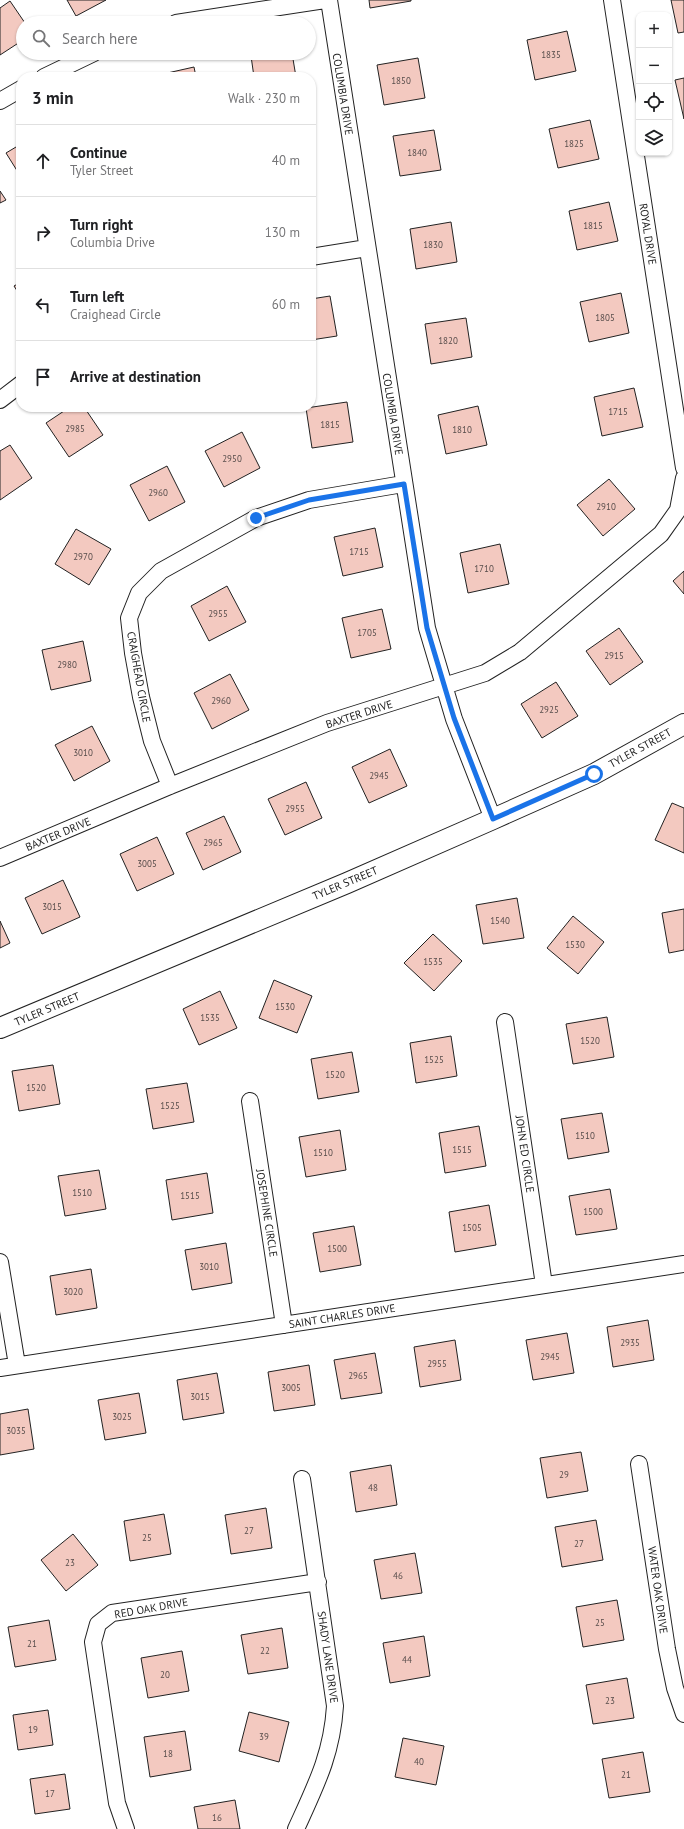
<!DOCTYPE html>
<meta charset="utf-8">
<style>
:root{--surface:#fff;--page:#f6f6f6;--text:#202124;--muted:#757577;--line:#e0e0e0}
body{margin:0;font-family:"PT Sans",sans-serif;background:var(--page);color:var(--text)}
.controls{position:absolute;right:12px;top:12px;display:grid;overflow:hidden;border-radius:8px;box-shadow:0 1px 3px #0004}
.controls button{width:36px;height:36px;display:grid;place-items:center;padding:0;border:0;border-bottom:1px solid var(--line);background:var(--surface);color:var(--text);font:20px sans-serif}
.stop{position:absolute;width:12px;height:12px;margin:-9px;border:3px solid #1a73e8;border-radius:50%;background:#fff}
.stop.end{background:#1a73e8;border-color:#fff;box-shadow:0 1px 4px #0008}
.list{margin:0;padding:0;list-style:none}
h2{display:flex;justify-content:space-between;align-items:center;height:52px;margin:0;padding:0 16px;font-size:17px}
h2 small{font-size:13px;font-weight:400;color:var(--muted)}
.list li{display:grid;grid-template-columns:26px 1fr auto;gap:12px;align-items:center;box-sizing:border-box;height:72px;padding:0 16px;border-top:1px solid var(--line)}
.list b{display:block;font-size:15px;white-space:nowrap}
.list p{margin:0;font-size:13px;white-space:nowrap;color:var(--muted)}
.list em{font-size:13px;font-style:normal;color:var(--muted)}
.icon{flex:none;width:22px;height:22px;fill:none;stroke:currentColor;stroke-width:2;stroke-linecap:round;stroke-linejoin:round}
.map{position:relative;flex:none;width:684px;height:1829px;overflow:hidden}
.search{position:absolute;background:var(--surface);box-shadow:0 1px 3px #0004;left:16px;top:16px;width:300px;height:44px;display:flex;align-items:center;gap:10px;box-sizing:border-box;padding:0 14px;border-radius:22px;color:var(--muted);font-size:15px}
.panel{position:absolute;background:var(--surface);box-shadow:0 1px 3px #0004;left:16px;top:72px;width:300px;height:340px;border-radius:16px}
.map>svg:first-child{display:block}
.building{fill:#f3c9c0;stroke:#222}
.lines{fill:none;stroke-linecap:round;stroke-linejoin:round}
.minor-casing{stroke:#222;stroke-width:18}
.tertiary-casing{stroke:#222;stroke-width:22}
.minor{stroke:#fff;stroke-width:16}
.tertiary{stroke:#fff;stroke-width:20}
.route{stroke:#1a73e8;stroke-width:5}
.labels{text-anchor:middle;stroke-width:3;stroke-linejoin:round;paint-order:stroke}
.number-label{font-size:9px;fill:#564c4a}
.street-label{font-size:11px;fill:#222;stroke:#fff}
</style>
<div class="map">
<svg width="684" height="1829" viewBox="0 0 684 1829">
<rect width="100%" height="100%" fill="#fff"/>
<!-- building -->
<path class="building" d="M67 0H106L76 16Z
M369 0H411V1L370 8Z
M671 0H684V32L678 33Z
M10 1 25 23H23V40L0 55V8Z
M567 31 576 71 535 80 527 40Z
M270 53H292L296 77H254L251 56Z
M418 58 425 98 384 105 377 65Z
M194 67 196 77H154V76Z
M684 78V119L675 80Z
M590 120 599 159 558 168 549 129Z
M434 130 441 170 400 176 393 136Z
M21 144V177L6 153Z
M0 191 6 200 0 203Z
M609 202 618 241 577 250 569 211Z
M451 222 457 262 416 269 410 229Z
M21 282V297L14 286Z
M621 293 629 333 589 342 580 302Z
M330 296 337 336 311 340V299Z
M466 318 472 357 431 364 425 324Z
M634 388 643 427 602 436 594 397Z
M347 402 353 442 312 448 306 408Z
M478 406 487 445 446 454 438 415Z
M70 407H84L103 435 69 457 46 423Z
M133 407H143L135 411Z
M242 432 260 468 224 487 205 451Z
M10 445 32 478 0 500V451Z
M167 466 185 502 149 521 130 485Z
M609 479 635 509 603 536 577 505Z
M375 528 383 567 343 576 334 537Z
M76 529 111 549 89 585 55 564Z
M500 544 509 584 468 593 460 553Z
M684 571V594L673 581Z
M227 586 246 622 209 641 191 606Z
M382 609 391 649 351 658 342 618Z
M619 628 643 662 610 685 586 651Z
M83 641 91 681 51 690 42 650Z
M230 674 249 710 212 729 194 693Z
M556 682 578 716 542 738 521 704Z
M92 726 110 761 74 781 55 745Z
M390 749 407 786 369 803 352 767Z
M306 782 322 818 285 835 268 799Z
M672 803 684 808V853L655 840Z
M224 816 241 852 203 870 186 833Z
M157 837 174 874 137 891 120 854Z
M63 880 80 917 42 934 25 898Z
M517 898 524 938 483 944 476 905Z
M684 909V950L669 953 662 913Z
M573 916 604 942 578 974 547 948Z
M0 921 10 943 0 948Z
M433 934 462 961 434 991 404 963Z
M274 980 312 996 297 1033 259 1018Z
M220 991 237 1028 199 1045 183 1009Z
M607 1017 614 1057 573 1064 566 1024Z
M451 1036 457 1076 416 1083 410 1043Z
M352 1052 359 1092 318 1099 311 1059Z
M53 1065 60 1104 19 1111 12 1071Z
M187 1083 194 1122 153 1129 146 1089Z
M602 1113 609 1152 568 1159 561 1119Z
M479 1126 486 1166 445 1173 439 1133Z
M340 1130 346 1170 306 1177 299 1137Z
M99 1170 106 1209 65 1216 58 1176Z
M207 1173 213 1213 172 1220 166 1180Z
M610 1189 617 1229 576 1235 569 1196Z
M489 1205 496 1245 455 1252 449 1212Z
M354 1226 361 1265 320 1272 313 1233Z
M226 1243 232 1283 192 1290 185 1250Z
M91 1269 97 1308 56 1315 50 1276Z
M648 1320 654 1360 613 1367 607 1327Z
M567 1333 574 1373 533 1380 526 1340Z
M455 1340 461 1380 420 1387 414 1347Z
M375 1353 382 1393 341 1399 334 1360Z
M309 1365 315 1405 274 1411 268 1372Z
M217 1373 224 1413 183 1420 177 1380Z
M139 1393 146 1433 105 1440 98 1400Z
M28 1409 34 1449 0 1455V1414Z
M581 1452 588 1491 547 1498 540 1458Z
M391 1465 397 1505 356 1512 350 1472Z
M266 1508 272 1548 231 1554 225 1515Z
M164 1514 171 1554 130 1561 124 1521Z
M596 1520 603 1560 562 1567 555 1527Z
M73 1534 98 1565 66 1591 41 1560Z
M415 1553 422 1593 381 1599 374 1560Z
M617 1600 624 1640 583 1647 576 1607Z
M49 1620 56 1660 15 1667 8 1627Z
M282 1628 288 1668 248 1674 241 1635Z
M424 1636 430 1676 390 1683 383 1643Z
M182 1651 189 1691 148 1698 141 1658Z
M627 1678 634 1718 593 1724 586 1685Z
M48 1710 53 1745 18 1750 13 1715Z
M249 1712 289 1722 279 1762 239 1751Z
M185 1731 191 1770 150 1777 144 1737Z
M403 1738 444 1746 436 1785 395 1777Z
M643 1752 650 1792 609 1798 602 1759Z
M65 1774 70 1809 35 1814 30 1779Z
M235 1800 240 1829H198L194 1807Z"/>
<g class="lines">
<!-- minor casing -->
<g class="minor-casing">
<path id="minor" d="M329 0 427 628 454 719 493 819
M612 0 684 468
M176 23 325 0
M44 77 94 53
M0 101 21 89
M311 257 367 248
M0 400 21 384
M170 786 152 741 141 697 133 653 129 618 139 593 161 571 256 518 309 500 403 484
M0 858 170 786 327 723 485 673 520 652 661 534 678 510 684 478
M505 1022 544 1285
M250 1101 284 1325
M0 1262 17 1365
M0 1368 684 1264
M639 1464 667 1649 675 1688 684 1714
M126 1829 117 1803 93 1642 98 1624 112 1613 318 1582
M296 1829C316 1785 332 1754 335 1706L302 1479"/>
</g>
<!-- tertiary casing -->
<g class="tertiary-casing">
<path id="tertiary" d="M0 1028 347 883 493 819 594 774 684 724"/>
</g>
<!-- minor -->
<use href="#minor" class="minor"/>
<!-- tertiary -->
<use href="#tertiary" class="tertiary"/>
</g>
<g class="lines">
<!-- route -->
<path class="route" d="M256 518 309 500 404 484 427 628 454 718 493 819 594 774"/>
</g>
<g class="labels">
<!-- number labels -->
<g class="number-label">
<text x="551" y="58">1835</text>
<text x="401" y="84">1850</text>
<text x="574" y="147">1825</text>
<text x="417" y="156">1840</text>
<text x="593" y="229">1815</text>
<text x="433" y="248">1830</text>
<text x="605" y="321">1805</text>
<text x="448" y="344">1820</text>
<text x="618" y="415">1715</text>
<text x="330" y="428">1815</text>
<text x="75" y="432">2985</text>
<text x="462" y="433">1810</text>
<text x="232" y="462">2950</text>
<text x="158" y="496">2960</text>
<text x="606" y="510">2910</text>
<text x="359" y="555">1715</text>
<text x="83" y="560">2970</text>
<text x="484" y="572">1710</text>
<text x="218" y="617">2955</text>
<text x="367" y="636">1705</text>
<text x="614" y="659">2915</text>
<text x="67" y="668">2980</text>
<text x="221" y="704">2960</text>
<text x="549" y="713">2925</text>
<text x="83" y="756">3010</text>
<text x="379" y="779">2945</text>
<text x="295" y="812">2955</text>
<text x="213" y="846">2965</text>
<text x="147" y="867">3005</text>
<text x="52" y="910">3015</text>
<text x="500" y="924">1540</text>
<text x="575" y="948">1530</text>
<text x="433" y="965">1535</text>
<text x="285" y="1010">1530</text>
<text x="210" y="1021">1535</text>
<text x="590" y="1044">1520</text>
<text x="434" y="1063">1525</text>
<text x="335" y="1078">1520</text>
<text x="36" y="1091">1520</text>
<text x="170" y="1109">1525</text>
<text x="585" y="1139">1510</text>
<text x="462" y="1153">1515</text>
<text x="323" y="1156">1510</text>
<text x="82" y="1196">1510</text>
<text x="190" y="1199">1515</text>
<text x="593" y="1215">1500</text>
<text x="472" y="1231">1505</text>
<text x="337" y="1252">1500</text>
<text x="209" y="1270">3010</text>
<text x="73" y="1295">3020</text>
<text x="630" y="1346">2935</text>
<text x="550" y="1360">2945</text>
<text x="437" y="1367">2955</text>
<text x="358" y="1379">2965</text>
<text x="291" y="1391">3005</text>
<text x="200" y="1400">3015</text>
<text x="122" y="1420">3025</text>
<text x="16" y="1434">3035</text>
<text x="564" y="1478">29</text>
<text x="373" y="1491">48</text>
<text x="249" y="1534">27</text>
<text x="147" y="1541">25</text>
<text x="579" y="1547">27</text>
<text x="70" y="1566">23</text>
<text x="398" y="1579">46</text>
<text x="600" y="1626">25</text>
<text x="32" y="1647">21</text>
<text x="265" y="1654">22</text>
<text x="407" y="1663">44</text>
<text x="165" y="1678">20</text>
<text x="610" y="1704">23</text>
<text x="33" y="1733">19</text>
<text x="264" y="1740">39</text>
<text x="168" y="1757">18</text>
<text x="419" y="1765">40</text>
<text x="626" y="1778">21</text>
<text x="50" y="1797">17</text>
<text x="217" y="1821">16</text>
</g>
<!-- street labels -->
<g class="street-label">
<text transform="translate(343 94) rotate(81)" y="4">COLUMBIA DRIVE</text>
<text transform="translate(648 234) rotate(81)" y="4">ROYAL DRIVE</text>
<text transform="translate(393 414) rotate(81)" y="4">COLUMBIA DRIVE</text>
<text transform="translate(139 677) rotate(80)" y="4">CRAIGHEAD CIRCLE</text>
<text transform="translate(359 714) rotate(-18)" y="4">BAXTER DRIVE</text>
<text transform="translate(640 748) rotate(-29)" y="4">TYLER STREET</text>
<text transform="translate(58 834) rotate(-23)" y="4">BAXTER DRIVE</text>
<text transform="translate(345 883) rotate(-23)" y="4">TYLER STREET</text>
<text transform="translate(47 1009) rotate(-23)" y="4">TYLER STREET</text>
<text transform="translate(525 1154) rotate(82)" y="4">JOHN ED CIRCLE</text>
<text transform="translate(267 1213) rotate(81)" y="4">JOSEPHINE CIRCLE</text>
<text transform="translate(342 1316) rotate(-9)" y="4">SAINT CHARLES DRIVE</text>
<text transform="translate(658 1590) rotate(82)" y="4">WATER OAK DRIVE</text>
<text transform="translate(151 1608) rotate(-10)" y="4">RED OAK DRIVE</text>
<text transform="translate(328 1657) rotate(82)" y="4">SHADY LANE DRIVE</text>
</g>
</g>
</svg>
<div class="controls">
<button>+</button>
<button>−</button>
<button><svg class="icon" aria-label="locate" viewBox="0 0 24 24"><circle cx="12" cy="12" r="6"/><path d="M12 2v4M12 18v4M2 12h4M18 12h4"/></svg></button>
<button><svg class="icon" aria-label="layers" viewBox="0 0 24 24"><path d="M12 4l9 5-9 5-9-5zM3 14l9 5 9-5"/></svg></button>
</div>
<div class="stop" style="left:594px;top:774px"></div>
<div class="stop end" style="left:256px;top:518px"></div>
<div class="search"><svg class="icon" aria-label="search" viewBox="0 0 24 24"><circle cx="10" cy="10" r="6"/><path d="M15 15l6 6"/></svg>Search here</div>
<section class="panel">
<h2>3 min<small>Walk · 230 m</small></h2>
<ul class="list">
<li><svg class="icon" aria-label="ahead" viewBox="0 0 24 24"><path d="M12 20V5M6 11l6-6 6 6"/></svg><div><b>Continue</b><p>Tyler Street</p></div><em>40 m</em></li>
<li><svg class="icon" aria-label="right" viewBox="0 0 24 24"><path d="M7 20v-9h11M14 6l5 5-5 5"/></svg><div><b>Turn right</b><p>Columbia Drive</p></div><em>130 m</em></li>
<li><svg class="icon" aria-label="left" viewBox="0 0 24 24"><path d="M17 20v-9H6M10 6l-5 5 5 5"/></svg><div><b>Turn left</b><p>Craighead Circle</p></div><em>60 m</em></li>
<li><svg class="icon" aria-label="arrive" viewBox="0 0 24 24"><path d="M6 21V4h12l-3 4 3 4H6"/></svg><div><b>Arrive at destination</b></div></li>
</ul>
</section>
</div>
